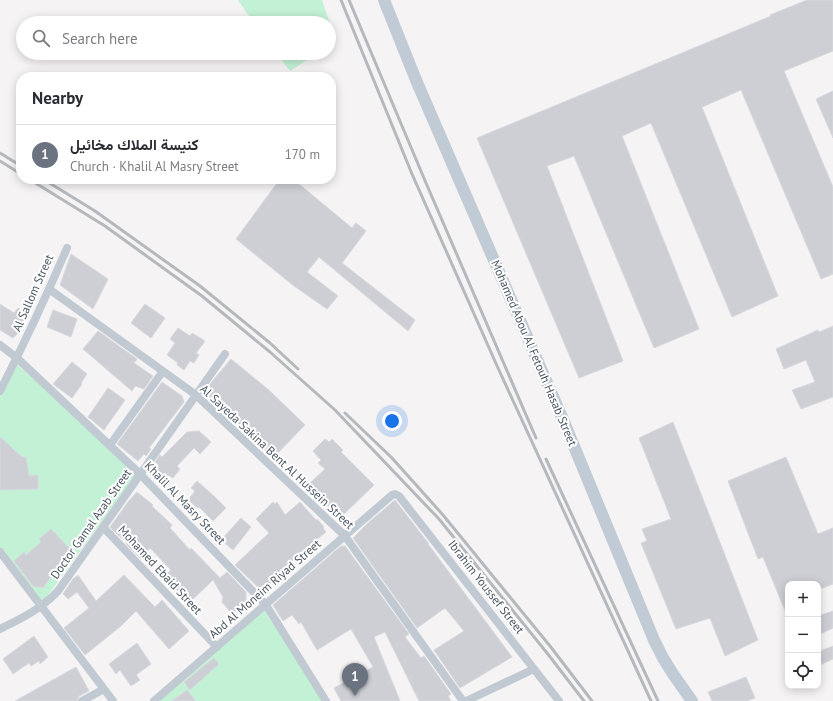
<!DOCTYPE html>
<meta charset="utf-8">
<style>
:root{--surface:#fff;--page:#f2f2f3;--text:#2b2b33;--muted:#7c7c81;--line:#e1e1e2;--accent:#0f766e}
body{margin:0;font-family:"PT Sans",Vazirmatn,sans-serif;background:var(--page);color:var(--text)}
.controls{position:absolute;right:12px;bottom:12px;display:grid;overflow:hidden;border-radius:8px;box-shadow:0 2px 10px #0003}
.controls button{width:36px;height:36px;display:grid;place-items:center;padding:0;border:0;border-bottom:1px solid var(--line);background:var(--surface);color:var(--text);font:20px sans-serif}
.you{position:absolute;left:392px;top:421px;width:14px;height:14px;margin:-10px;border:3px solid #fff;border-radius:50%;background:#1a73e8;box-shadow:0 0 0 6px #1a73e833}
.badge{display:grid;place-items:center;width:26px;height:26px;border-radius:50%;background:var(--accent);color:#fff;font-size:13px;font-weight:700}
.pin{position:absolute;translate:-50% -33px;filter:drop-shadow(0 1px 2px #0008)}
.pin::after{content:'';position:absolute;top:21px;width:14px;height:12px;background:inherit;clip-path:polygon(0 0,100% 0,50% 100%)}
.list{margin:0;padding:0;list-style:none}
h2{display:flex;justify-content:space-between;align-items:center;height:52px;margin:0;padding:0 16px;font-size:17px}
h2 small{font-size:13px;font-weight:400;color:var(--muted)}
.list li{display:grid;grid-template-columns:26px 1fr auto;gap:12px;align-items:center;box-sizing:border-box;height:60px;padding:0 16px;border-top:1px solid var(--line)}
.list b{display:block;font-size:15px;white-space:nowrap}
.list p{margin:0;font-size:13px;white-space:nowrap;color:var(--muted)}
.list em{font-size:13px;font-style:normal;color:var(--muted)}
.icon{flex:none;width:22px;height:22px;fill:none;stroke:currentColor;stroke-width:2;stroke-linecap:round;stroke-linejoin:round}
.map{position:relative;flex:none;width:833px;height:701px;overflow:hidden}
.search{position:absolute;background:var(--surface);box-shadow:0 2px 10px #0003;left:16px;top:16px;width:320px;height:44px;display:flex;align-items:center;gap:10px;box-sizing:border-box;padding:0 14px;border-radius:22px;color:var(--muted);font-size:15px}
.panel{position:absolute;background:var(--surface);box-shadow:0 2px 10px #0003;left:16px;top:72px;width:320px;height:112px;border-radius:16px}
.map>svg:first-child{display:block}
.green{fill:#c3f1d5}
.building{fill:#cdcfd5;stroke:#d7d9de}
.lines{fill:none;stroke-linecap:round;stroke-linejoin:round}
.street{stroke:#c1cad2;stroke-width:8}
.secondary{stroke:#c1cbd6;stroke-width:12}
.rail{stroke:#b5b8bd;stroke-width:3}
.labels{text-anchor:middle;stroke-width:4;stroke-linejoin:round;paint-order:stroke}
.street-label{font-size:12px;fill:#4a5661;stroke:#fff}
</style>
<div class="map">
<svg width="833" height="701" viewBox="0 0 833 701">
<rect width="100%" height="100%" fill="#f5f3f3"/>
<!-- green -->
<path class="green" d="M238 0H322L336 42 329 46V23H254Z
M276 53H318L290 71Z
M12 360 138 472 40 606 0 554V383Z
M264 607 268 616 324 701H151Z"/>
<!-- building -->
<path class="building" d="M807 0H833V51L784 71 833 187V274L821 279 741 90 702 107 778 296 732 317 651 123 622 136 699 329 654 348 574 156 547 166 623 361 579 378 477 138 771 16 770 15Z
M833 91V138L816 99Z
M280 179H293L352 228 356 223 366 231 342 263 415 320 408 331 319 257 307 272 338 296 327 309 294 286 236 239Z
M71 254 108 279 93 309 60 285Z
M0 304 14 313 18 308 27 315 20 331 13 338 0 330Z
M145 304 165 318 151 338 131 323Z
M53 310 77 319 71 337 47 327Z
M833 326V397L801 409 792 390 815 382 806 360 784 369 776 349 818 330 819 332Z
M178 328 190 336 192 333 205 341 196 353 199 355 194 363 190 361 184 370 177 365 178 363 167 355 175 343 170 339Z
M98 331 137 359 134 363 153 376 144 389 135 386 132 391 83 349Z
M231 359 270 391 305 425 273 458 238 424 217 407 203 394 215 378Z
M72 362 87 374 81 383 82 384 72 398 53 384Z
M162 382 182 396 184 402 149 448 151 449 146 456 144 454 138 461 117 444Z
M108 388 125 400 104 430 88 417Z
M673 422 758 640 725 656 710 618 676 629 641 543 647 541 642 529 671 519 639 438Z
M199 431 211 442 200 454 194 448 177 466 180 469 173 478 168 475 167 477 155 469 159 465 155 462 160 455 162 457 187 432Z
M0 437 22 457H26L29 476 38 475V489L0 490Z
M325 439 329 442 332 439 343 450 341 452 374 485 340 518 308 485 325 469 318 463 321 460 313 451Z
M786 457 818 534 833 528V584L818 590V584H788V618L763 557 758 559 728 481Z
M197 481 215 497 226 508 213 521 199 507 198 508 188 500 195 491 191 488Z
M137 492 153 505 152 506 172 525 170 528 190 550 191 548 220 578 227 572 246 592V602L232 614 222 602 223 597 213 580 189 603 164 577 171 570 150 548 141 559 126 544 127 542 119 536 110 527 128 502Z
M395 500 429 544H428L512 657 460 688 434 650 464 631 445 608 417 628 353 538 368 523Z
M273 502 275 504 277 502 285 515 300 502 316 520 317 519 324 527 323 528 326 532 309 546V545L282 570 283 572 262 591 235 565 269 533 256 519Z
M241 518 251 527 233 550 221 540Z
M51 529 70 549 43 588 33 586 14 561 24 552 26 555 41 542 39 539Z
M341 546H345L409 634 405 637 421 658 424 656 451 694 448 696 451 701H419L385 632 374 637 400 701H341L334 688 373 667 372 665 351 629 317 650 301 622 299 624 292 615 283 621 273 605Z
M78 575 96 601 124 575 155 607 162 600 189 631 169 649 136 611 121 626 85 655 64 628 89 608 77 592 68 599 63 594 73 579Z
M833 611V628L818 635V616Z
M34 636 48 657 40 664 39 661 31 666 29 663 13 674 3 659Z
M137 643 151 664 136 675 140 680 131 686 120 670 116 674 109 664Z
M833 646V659L818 666V652Z
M214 658 219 664 190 690 184 682Z
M76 667 89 691 79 696 77 701H15Z
M746 677 755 698 747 701H712L708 692Z
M187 690 196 701H172Z"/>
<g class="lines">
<!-- street -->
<path class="street" d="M49 289 196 395 345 536 463 701
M0 345 17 358 140 474 266 605 326 701
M0 391C24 344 46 297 67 248
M110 445 163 371
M103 527 217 647
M0 552 113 701
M0 629C22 618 41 609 58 591L225 354
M82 701 104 689
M154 701 392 495 395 494 399 496 559 701
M466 701 534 669"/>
<!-- secondary -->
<path class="secondary" d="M384 0 416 80 564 422 654 640 663 658 673 674 692 701"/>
<!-- rail -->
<path class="rail" d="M341 0 412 174 498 368 651 701
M349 0 426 183 536 438
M0 153 21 166
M0 161 21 174
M29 179 105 226 202 296 270 352 335 410 439 519 547 653 584 701
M43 179 95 211 200 286 270 343 298 369
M345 413 392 458 443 515 550 646 592 701
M546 459 658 701"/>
</g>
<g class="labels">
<!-- street labels -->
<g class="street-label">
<text transform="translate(33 293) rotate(-66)" y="4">Al Sallom Street</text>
<text transform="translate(534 353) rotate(67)" y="4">Mohamed Abou Al Fetouh Hasab Street</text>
<text transform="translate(277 457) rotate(43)" y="4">Al Sayeda Sakina Bent Al Hussein Street</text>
<text transform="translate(185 503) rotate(46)" y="4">Khalil Al Masry Street</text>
<text transform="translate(91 524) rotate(-55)" y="4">Doctor Gamal Azab Street</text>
<text transform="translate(160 570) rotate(47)" y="4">Mohamed Ebaid Street</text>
<text transform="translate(486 587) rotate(52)" y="4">Ibrahim Youssef Street</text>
<text transform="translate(265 589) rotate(-41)" y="4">Abd Al Moneim Riyad Street</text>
</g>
</g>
</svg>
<div class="controls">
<button>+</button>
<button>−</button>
<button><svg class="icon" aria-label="locate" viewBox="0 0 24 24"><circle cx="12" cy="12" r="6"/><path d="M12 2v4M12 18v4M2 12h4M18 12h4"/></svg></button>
</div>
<div class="you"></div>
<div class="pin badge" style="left:355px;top:696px;background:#6b7280">1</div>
<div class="search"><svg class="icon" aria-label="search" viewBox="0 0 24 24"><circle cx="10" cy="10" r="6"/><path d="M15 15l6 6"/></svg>Search here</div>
<section class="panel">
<h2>Nearby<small></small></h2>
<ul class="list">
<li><span class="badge" style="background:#6b7280">1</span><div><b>كنيسة الملاك مخائيل</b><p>Church · Khalil Al Masry Street</p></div><em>170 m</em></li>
</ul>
</section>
</div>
